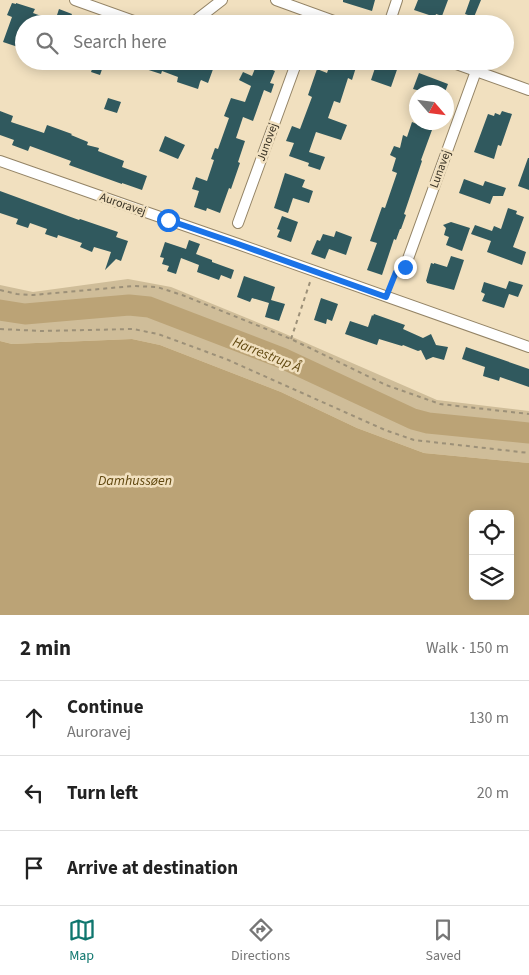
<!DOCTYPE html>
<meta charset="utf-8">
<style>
:root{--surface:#fff;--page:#f2f2f2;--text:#222;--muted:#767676;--line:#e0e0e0;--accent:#0f766e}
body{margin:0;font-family:"Source Sans 3",sans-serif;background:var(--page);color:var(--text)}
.controls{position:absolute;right:15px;bottom:15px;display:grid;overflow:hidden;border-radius:8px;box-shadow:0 2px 12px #0003}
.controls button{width:45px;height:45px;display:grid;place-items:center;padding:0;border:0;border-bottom:1px solid var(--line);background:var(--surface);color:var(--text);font:25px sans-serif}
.compass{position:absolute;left:409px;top:85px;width:45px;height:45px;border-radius:50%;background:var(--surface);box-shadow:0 2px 12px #0003;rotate:118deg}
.stop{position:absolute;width:15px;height:15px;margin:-11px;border:4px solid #1a73e8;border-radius:50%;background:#fff}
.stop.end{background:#1a73e8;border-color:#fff;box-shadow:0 1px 5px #0008}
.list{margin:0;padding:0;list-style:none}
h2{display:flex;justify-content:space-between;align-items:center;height:65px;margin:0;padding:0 20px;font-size:21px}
h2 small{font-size:16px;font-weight:400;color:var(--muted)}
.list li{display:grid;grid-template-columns:32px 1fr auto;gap:15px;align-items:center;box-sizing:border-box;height:75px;padding:0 20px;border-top:1px solid var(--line)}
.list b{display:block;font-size:19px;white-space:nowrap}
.list p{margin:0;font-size:16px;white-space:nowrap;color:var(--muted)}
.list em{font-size:16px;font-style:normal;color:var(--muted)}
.icon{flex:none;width:28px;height:28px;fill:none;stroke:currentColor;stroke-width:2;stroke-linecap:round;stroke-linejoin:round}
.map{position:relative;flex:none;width:529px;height:615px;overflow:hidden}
.search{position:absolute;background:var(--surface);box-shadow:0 2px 12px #0003;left:15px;right:15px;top:15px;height:55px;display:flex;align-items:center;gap:12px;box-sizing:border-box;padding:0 18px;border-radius:28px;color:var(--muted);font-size:19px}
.sheet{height:290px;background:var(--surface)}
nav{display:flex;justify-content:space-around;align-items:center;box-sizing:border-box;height:70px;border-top:1px solid var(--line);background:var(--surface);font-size:14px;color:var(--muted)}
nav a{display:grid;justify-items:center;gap:2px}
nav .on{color:var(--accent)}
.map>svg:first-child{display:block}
.green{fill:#cfbd99}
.water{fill:#bba376;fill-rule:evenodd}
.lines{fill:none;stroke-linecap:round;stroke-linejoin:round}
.river{stroke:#bba376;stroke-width:21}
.building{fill:#30595e}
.minor-casing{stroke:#948466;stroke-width:12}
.path{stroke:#9c9078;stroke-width:2;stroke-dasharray:4 4;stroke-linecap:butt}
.minor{stroke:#fff;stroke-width:10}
.route{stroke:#1a73e8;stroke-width:6}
.labels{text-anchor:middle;stroke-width:5;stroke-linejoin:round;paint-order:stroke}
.street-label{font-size:12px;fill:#383225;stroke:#f1e0bf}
.water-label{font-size:14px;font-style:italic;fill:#614810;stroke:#f1e0bf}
</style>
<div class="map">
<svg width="529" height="615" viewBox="0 0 529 615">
<rect width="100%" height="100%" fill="#f1e0bf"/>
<!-- green -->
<path class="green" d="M128 279 171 287 281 332 437 400 529 411V463L424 453 357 428 281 392 160 345 132 339 12 344 0 341V285L33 292Z"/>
<!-- water -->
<path class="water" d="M132 339 160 345 281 392 357 428 424 453 529 463V615H0V341L12 344ZM473 514H510V596H473Z"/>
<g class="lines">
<!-- river -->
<path class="river" d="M0 310 25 314 129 305 149 307 282 358 413 419 428 423 529 433"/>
</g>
<!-- building -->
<path class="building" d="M343 0H375L372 11 343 2Z
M418 0H448L442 16 436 14 435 17 414 10Z
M470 0H481L474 17 465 14Z
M12 3 16 4V3L35 9 33 13 55 21 59 9 72 14 68 24H29L24 22V49L3 42 12 17 7 15Z
M95 61H105L100 75 91 72Z
M127 61H216L208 83 201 80 200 82 198 89 177 82 178 77 162 71 161 74 127 63Z
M258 61H264L271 64 270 69 275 71 270 83 274 84 271 93 264 90 253 121 243 117 236 138 245 141 238 162 240 163 231 189 229 188 220 213 207 208 206 211 194 207 199 191 192 189 196 177 207 181 214 160 211 159 215 148 218 149 229 118 224 116 231 98 245 102 251 86 239 80 243 72 252 76Z
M331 61H358L352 80 348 78 340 103 334 101 328 118 347 125 341 140 316 132 309 152 325 157 320 170 308 166 309 163 289 156 294 143 286 141 292 126 300 129 312 97 308 95 317 69 327 73Z
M380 61H400L391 87 371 80 375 68 377 69Z
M419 73 448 84 445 92H424L413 89Z
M108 98 121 102 117 113 104 109Z
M0 111 13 116 11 122 44 133 47 125 72 134 71 135 88 142 87 145 99 148 98 151 124 161 122 167 147 176 142 190 122 183V184L69 165 71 161 30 146 28 151 12 145 14 140 0 135Z
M502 111 512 114 501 146 498 145 494 159 474 152 488 114 494 116 495 113 500 115Z
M412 122 432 130 421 160 422 161 404 214 406 215 401 229H400L396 240 394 239 382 275 367 270 377 243 370 241 382 207 385 208 397 173 392 171 396 158 390 155 394 146 400 148 403 135 407 137Z
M165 136 185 145 178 159 159 151Z
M528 158H529V190L518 186Z
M285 173 305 180 302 187 313 191 309 203 293 198 288 213 274 208Z
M464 179 483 186 485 181 506 188 503 196H493L490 204 459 193Z
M0 191 79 220 80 219 118 232 116 237 128 241 121 261 116 259 105 270 111 252 94 247 92 252 80 247 82 243 58 235 57 238 45 234 47 229 30 223 28 228 16 224 18 219 0 213Z
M508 208 517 211 516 214 524 217 513 247 526 252 522 265 487 252 491 241 471 234 475 225 492 231 494 226 501 229Z
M282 216 298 222 291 242 277 237 280 230 277 229Z
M451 222 470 228 462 251 446 245 449 237 444 235 446 228 443 225Z
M336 231 352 237 346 255 329 249 325 259 311 254 317 240 320 241 323 234 334 237Z
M189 240 200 244 196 254 212 260V262L234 270 231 279 221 275 219 280 197 272 199 265 181 258 176 274 167 271 169 266 162 264 164 258 160 257 165 242 186 249Z
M451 256 464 260 454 290 427 283V282L426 281 431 263 434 264V263L447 267Z
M244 276 275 287 271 300 285 304 279 321 265 317 269 303 252 298 250 302 237 297Z
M509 281 523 285 518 297 509 294 504 308 482 301 485 294 481 292 484 282 506 289Z
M321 298 338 304 332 321 327 319 326 324 314 320Z
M374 314 405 325 403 329 423 338 431 334 436 345 448 347 444 360 433 357 426 360 421 350 418 351 403 345 402 346 379 339 377 345 345 334 350 321 368 327 372 315 373 316Z
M466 347 529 369V387L500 377 499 381 483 376 485 367 462 359Z"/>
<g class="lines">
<!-- minor casing -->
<g class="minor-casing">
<path id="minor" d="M75 0 142 24
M276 0 342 24
M191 24 222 0
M310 24 314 14
M389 24 397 0
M448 61 529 90
M0 161 140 210 238 244 529 347
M238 223 297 61
M405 267 476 71"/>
</g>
<!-- path -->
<path class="path" d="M390 288 395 274
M0 290 17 294 33 295 133 286 157 287 182 295 291 339 386 385 440 404 529 414
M0 329 42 331 133 329 158 334 226 359 385 430 414 440 529 453
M291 339 310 282"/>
<!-- minor -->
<use href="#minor" class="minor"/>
</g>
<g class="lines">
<!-- route -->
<path class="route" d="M168 220 238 244 386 297 396 272 405 267"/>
</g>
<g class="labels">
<!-- street labels -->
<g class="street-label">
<text transform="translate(267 142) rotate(-70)" y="4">Junovej</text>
<text transform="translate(440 169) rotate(-70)" y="4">Lunavej</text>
<text transform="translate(123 204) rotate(19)" y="4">Auroravej</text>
</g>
<!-- water labels -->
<g class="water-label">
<text transform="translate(267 354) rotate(22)" y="5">Harrestrup Å</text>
<text x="135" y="485">Damhussøen</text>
</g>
</g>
</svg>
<div class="controls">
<button><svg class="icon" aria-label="locate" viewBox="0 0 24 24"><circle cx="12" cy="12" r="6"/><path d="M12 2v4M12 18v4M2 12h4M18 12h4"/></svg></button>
<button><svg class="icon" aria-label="layers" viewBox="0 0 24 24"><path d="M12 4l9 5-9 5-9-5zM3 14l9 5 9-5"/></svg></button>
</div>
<svg class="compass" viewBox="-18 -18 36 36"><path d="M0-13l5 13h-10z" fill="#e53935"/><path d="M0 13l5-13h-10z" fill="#767676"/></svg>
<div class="stop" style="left:168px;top:220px"></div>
<div class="stop end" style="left:405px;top:267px"></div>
<div class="search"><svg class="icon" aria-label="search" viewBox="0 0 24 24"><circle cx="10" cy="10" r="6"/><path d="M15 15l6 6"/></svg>Search here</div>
</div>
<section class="sheet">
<h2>2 min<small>Walk · 150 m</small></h2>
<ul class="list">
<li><svg class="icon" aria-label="ahead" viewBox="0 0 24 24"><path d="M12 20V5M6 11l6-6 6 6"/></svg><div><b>Continue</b><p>Auroravej</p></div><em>130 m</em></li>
<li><svg class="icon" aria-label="left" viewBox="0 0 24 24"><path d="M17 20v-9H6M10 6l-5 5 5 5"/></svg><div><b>Turn left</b></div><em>20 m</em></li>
<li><svg class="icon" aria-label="arrive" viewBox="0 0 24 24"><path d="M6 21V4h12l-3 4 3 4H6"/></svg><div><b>Arrive at destination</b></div></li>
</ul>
</section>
<nav>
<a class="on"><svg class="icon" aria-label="map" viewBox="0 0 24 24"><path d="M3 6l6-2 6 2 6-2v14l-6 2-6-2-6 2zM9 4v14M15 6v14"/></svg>Map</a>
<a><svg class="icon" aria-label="directions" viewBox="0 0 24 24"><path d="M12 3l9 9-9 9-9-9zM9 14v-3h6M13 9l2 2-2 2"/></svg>Directions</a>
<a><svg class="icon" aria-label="saved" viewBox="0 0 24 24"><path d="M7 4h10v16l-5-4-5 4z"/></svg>Saved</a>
</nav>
